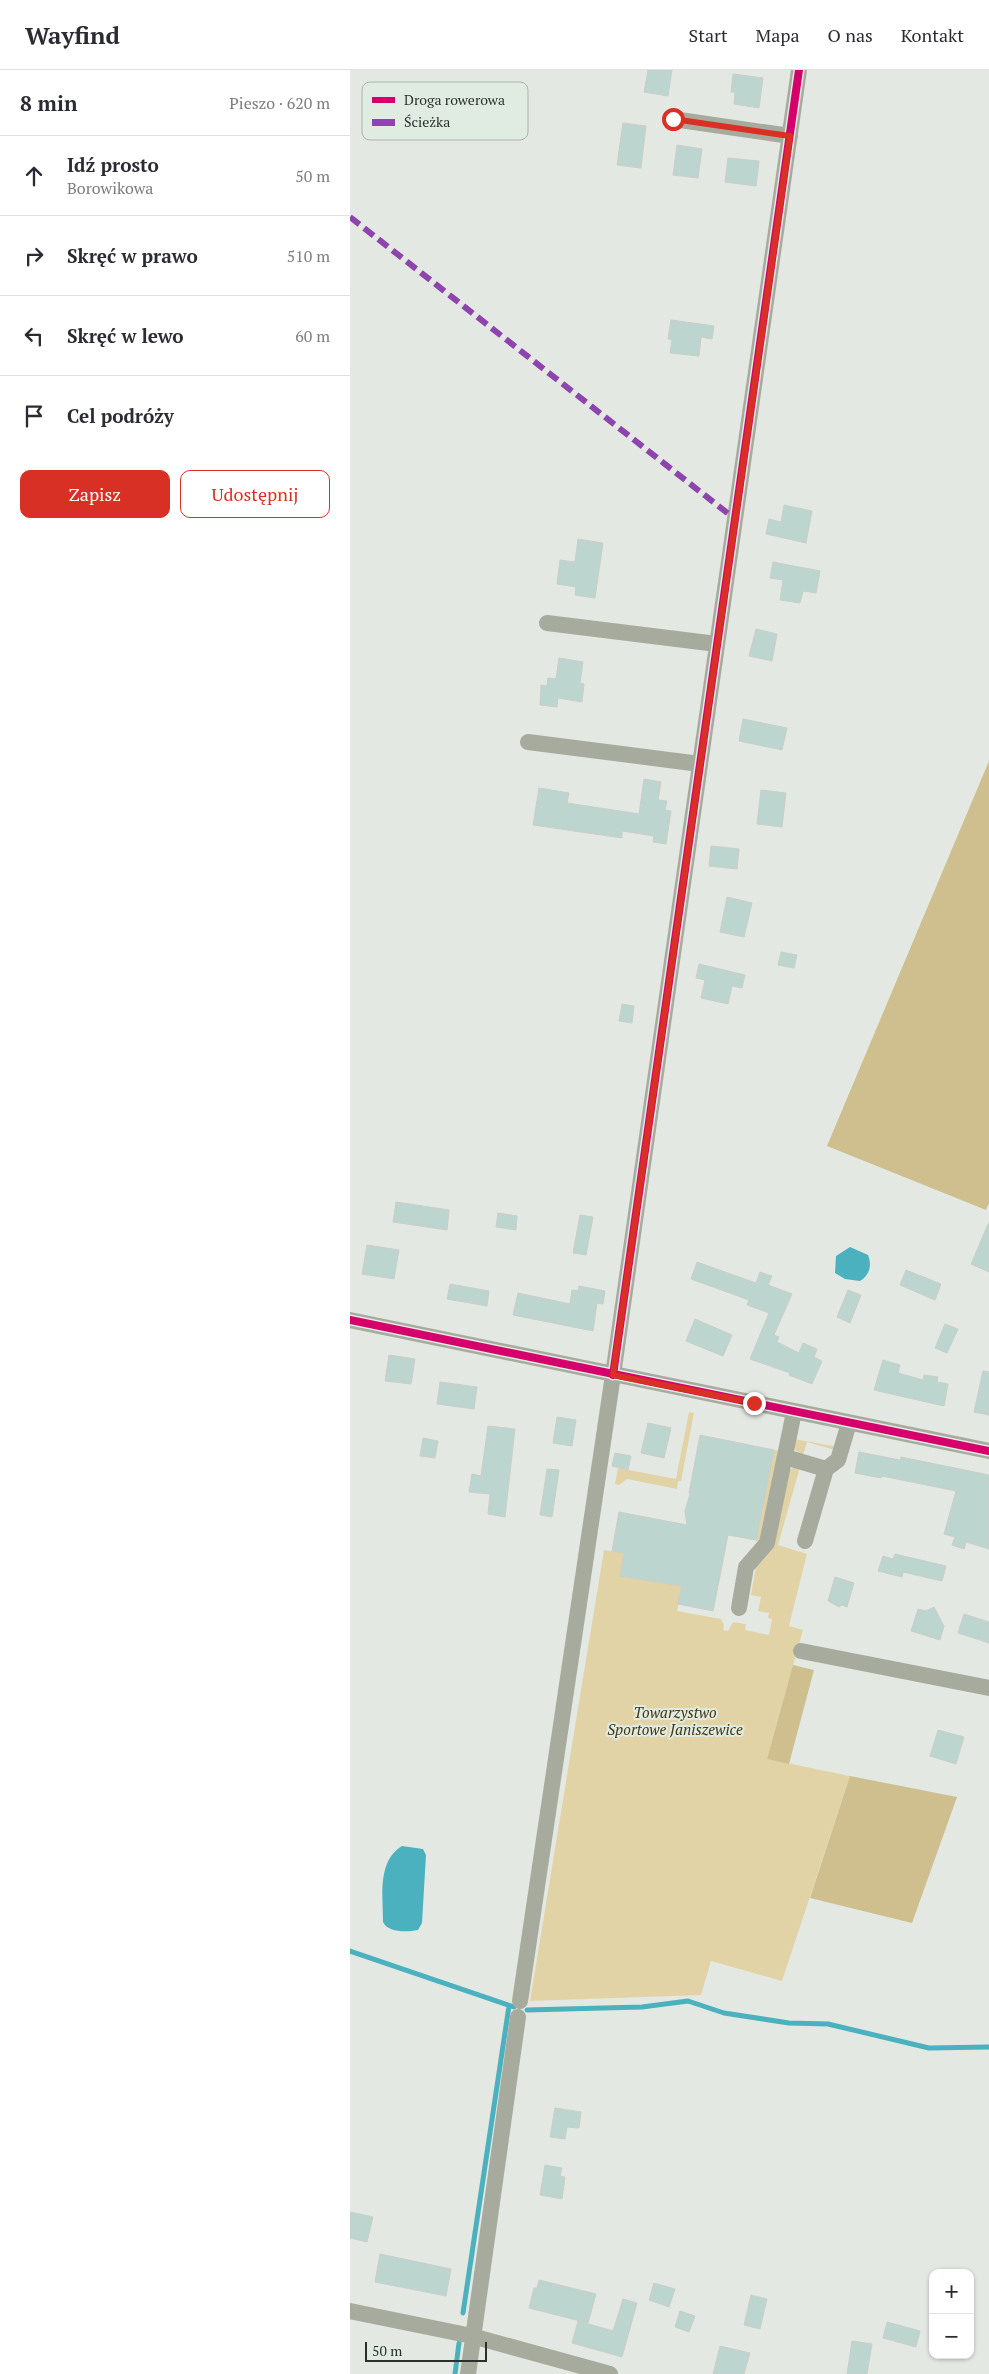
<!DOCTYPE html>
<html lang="pl">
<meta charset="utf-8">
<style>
:root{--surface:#fff;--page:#f2f2f3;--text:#2b2b33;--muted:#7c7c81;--line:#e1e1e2;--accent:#d93025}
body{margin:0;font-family:"PT Serif",serif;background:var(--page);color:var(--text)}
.controls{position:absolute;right:15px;bottom:15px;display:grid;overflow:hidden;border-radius:10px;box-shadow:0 1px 4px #0004}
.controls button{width:45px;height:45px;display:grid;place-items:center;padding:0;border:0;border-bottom:1px solid var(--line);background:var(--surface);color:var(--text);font:25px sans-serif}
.scale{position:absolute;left:15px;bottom:12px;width:122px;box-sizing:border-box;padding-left:5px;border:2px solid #2c302d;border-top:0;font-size:14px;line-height:18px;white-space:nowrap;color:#2c302d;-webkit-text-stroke:4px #e0ebe2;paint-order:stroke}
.stop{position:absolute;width:15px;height:15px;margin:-11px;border:4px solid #d93025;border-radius:50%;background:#fff}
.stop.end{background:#d93025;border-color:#fff;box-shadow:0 1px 5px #0008}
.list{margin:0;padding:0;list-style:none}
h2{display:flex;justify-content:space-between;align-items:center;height:65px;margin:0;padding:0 20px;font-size:21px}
h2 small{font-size:16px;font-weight:400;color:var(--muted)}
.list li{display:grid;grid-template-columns:32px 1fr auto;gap:15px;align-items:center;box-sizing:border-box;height:80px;padding:0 20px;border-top:1px solid var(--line)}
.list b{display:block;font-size:19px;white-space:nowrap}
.list p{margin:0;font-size:16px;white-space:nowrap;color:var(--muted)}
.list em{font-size:16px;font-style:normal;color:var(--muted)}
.actions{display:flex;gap:10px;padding:15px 20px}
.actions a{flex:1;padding:11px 0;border:1px solid var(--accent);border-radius:10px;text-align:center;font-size:18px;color:var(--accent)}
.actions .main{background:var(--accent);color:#fff}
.icon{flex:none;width:28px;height:28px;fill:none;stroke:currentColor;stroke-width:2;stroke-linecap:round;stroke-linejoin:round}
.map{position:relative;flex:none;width:639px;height:2304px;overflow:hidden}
header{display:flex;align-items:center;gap:30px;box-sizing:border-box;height:70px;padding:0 25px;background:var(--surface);border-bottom:1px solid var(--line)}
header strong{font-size:24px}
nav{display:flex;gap:28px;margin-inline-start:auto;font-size:18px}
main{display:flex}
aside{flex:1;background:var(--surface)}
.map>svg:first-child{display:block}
.green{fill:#e2d3a6}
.forest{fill:#cfbf8f}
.water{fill:#4bb1bf}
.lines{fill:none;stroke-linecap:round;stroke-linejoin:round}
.stream{stroke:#4bb1bf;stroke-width:5}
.building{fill:#bcd5cf;stroke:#cacecb}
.minor{stroke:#a7ab9d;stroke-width:16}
.quiet{stroke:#8e44ad;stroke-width:6;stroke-dasharray:12 6;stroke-linecap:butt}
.cycleway-casing{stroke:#e0ebe2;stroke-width:11}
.cycleway{stroke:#d6006c;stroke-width:8}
.route{stroke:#d93025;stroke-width:6}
.labels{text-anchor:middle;stroke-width:4;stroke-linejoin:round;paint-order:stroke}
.park-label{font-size:15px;font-style:italic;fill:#443612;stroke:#e0ebe2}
.key{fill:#e0ebe2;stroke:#aab3ac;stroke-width:1}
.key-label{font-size:14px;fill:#2c302d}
</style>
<header>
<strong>Wayfind</strong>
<nav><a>Start</a><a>Mapa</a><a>O nas</a><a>Kontakt</a></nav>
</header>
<main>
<aside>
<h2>8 min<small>Pieszo · 620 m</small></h2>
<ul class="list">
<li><svg class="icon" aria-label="ahead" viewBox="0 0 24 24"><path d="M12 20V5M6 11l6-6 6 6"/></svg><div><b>Idź prosto</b><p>Borowikowa</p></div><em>50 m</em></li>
<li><svg class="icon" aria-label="right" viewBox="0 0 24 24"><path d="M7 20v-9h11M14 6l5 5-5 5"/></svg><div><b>Skręć w prawo</b></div><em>510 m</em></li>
<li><svg class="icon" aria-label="left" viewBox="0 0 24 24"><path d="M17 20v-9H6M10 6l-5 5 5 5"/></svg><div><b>Skręć w lewo</b></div><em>60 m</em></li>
<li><svg class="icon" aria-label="arrive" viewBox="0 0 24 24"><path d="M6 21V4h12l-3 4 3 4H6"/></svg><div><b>Cel podróży</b></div></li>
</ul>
<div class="actions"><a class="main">Zapisz</a><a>Udostępnij</a></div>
</aside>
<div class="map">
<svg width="639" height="2304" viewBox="0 0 639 2304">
<rect width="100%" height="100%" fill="#e3e8e3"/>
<!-- green -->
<path class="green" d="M339 1342 344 1343 331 1411H328L327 1419 277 1409 269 1415 265 1414 268 1398 326 1409Z
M444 1369 489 1377 488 1381 457 1372 453 1385 445 1380Z
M424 1380 432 1382 412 1472 406 1471Z
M445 1397H450L428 1475 457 1484 439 1556 453 1560 417 1689 500 1706 432 1911 361 1891 351 1925 180 1931 254 1480 274 1483 270 1506 332 1516 327 1541 371 1549 374 1555 373 1560 378 1561 383 1552 396 1554 395 1560 419 1565 422 1549 418 1548 419 1543 408 1541 411 1527 401 1525 406 1496 438 1401Z"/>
<!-- forest -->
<path class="forest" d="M639 691V1133L636 1140 477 1076Z
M443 1595 464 1600 439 1694 417 1689Z
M500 1706 607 1727 562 1853 460 1828Z"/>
<!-- water -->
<path class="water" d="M500 1177 518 1185C522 1195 520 1205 510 1211L495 1209 485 1203 486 1186Z
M52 1776 73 1779 76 1785 72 1853 68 1860C57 1862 38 1863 33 1852 33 1827 27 1791 52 1776Z"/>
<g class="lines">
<!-- stream -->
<path class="stream" d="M0 1881 164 1937
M177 1940 292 1937 338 1931 374 1943 439 1953 478 1954 579 1978 639 1977
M113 2243 159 1936
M105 2304 109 2273"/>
</g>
<!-- building -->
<path class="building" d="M298 0H322L318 26 294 22Z
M383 4 413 8 409 38 384 34 385 22H381Z
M273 53 296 56 291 98 267 95Z
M327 75 352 79 348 108 323 105Z
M378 88 409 91 406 116 375 112Z
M321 250 364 256 362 269 351 267 349 286 320 283 322 270 318 269Z
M434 435 462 441 456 473 416 464 419 449 431 452Z
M228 469 253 473 245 528 225 525 226 517 207 514 210 490 225 492Z
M423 492 470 501 466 523 453 521 450 533 430 530 433 510 420 508Z
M406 559 427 564 422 591 399 586Z
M209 588 233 592 230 613 234 614 232 632 208 628 207 637 190 635 191 615 197 616 198 608 206 609Z
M393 649 437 658 432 680 389 671Z
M294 709 311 712 308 730 317 731 315 740 321 741 316 774 303 772 304 766 272 761V768L183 755 189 718 219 723 217 733 289 744Z
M411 720 436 723 432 757 407 754Z
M361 776 389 779 387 799 359 796Z
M377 827 402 833 394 867 370 862Z
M431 882 447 885 444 898 428 895Z
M349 894 395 905 392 918 382 916 378 934 351 928 355 910 346 908Z
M272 934 284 936 282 953 269 951Z
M46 1132 99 1140 97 1160 43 1152Z
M148 1143 167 1146 166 1160 146 1157Z
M230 1145 243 1147 236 1185 223 1183Z
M639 1152V1202L621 1194Z
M17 1175 49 1180 44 1209 12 1204Z
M347 1192 406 1213 410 1202 422 1206 418 1215 442 1224 424 1265 429 1267 427 1272 449 1283 453 1273 467 1279 464 1287 472 1291 462 1314 439 1305 440 1303 400 1289 419 1243 397 1235 399 1230 341 1209Z
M556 1200 591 1214 585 1230 550 1215Z
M100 1214 139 1221 137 1236 97 1229Z
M229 1216 255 1221 253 1234 247 1233 243 1261 163 1245 168 1223 220 1234 222 1220 228 1221Z
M498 1220 511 1225 500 1253 487 1247Z
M345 1249 382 1265 373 1286 336 1271Z
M595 1254 608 1259 597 1283 585 1278Z
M39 1285 65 1289 61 1314 35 1311Z
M533 1290 550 1295 548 1303 573 1310 574 1305 588 1307 587 1312 598 1314 594 1336 524 1320Z
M633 1301 639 1302V1345L624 1342Z
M90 1312 127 1317 124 1339 87 1334Z
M207 1347 226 1350 222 1376 203 1373Z
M298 1353 321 1358 314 1388 291 1383Z
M138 1356 165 1359 155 1447 138 1444 140 1424 119 1422 122 1404 131 1406Z
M350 1365 424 1380 406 1470 378 1465 363 1541 328 1534 332 1516 270 1506 274 1483 262 1481 269 1442 337 1455 335 1441 340 1424 339 1423Z
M73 1368 88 1371 85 1388 70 1386Z
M509 1382 550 1390 551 1387 639 1405V1479L616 1472 614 1479 602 1475 605 1467 594 1464 606 1421 532 1406 531 1408 505 1403Z
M265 1383 281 1386 278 1400 262 1396Z
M197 1399 209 1400 202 1447 190 1445Z
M545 1484 596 1496 592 1511 553 1502 552 1507 528 1501 533 1486 543 1489Z
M485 1507 504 1513 497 1537 492 1535 489 1537 478 1531Z
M584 1537 594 1556 590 1570 561 1561 568 1539 576 1541Z
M614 1544 639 1552V1573L608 1563Z
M588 1660 614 1667 606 1694 580 1686Z
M205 2038 231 2042 229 2058 217 2057 215 2069 200 2067Z
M195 2095 212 2098 210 2106 215 2107 212 2129 190 2125Z
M0 2142 23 2147 17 2172 0 2168Z
M30 2184 101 2199 96 2226 25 2212Z
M189 2210 246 2224 238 2253 179 2238 184 2218H187Z
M304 2213 325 2219 319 2237 299 2230Z
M401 2225 417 2229 410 2259 394 2255Z
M273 2229 287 2233 272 2287 222 2273 228 2251 263 2261Z
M330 2241 345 2246 339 2262 325 2257Z
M537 2252 570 2261 566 2277 533 2268Z
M502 2271 522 2274 517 2304H497Z
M370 2276 400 2283 394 2304H363Z"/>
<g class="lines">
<!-- minor -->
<path class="minor" d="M323 49 440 66
M197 553 367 574
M178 672 350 694
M0 1250 639 1381
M435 1387 476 1399
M455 1471 476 1399 488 1390 499 1353
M389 1538 396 1497 417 1473 444 1342
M451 1581 639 1618
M170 1931 263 1305 449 0
M0 2241 122 2266 260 2304
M118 2304 168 1947"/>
<!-- quiet -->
<path class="quiet" d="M0 147 385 449"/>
<!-- cycleway casing -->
<g class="cycleway-casing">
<path id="cycleway" d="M0 1250 639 1381
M263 1305 449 0"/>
</g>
<!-- cycleway -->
<use href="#cycleway" class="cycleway"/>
</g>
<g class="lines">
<!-- route -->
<path class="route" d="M323 49 440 66 263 1305 404 1333"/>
</g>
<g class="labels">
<!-- park labels -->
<g class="park-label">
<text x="325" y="1648">Towarzystwo<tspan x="325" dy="17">Sportowe Janiszewice</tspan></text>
</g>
</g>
<!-- legend -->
<rect x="12" y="12" width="166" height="58" rx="8" class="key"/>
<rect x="22" y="27" width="23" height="6" fill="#d6006c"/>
<rect x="22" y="49" width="23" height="7" fill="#8e44ad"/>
<g class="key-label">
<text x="54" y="35">Droga rowerowa</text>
<text x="54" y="57">Ścieżka</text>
</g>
</svg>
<div class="controls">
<button>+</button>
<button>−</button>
</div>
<div class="scale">50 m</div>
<div class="stop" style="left:323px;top:49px"></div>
<div class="stop end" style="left:404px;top:1333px"></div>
</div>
</main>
